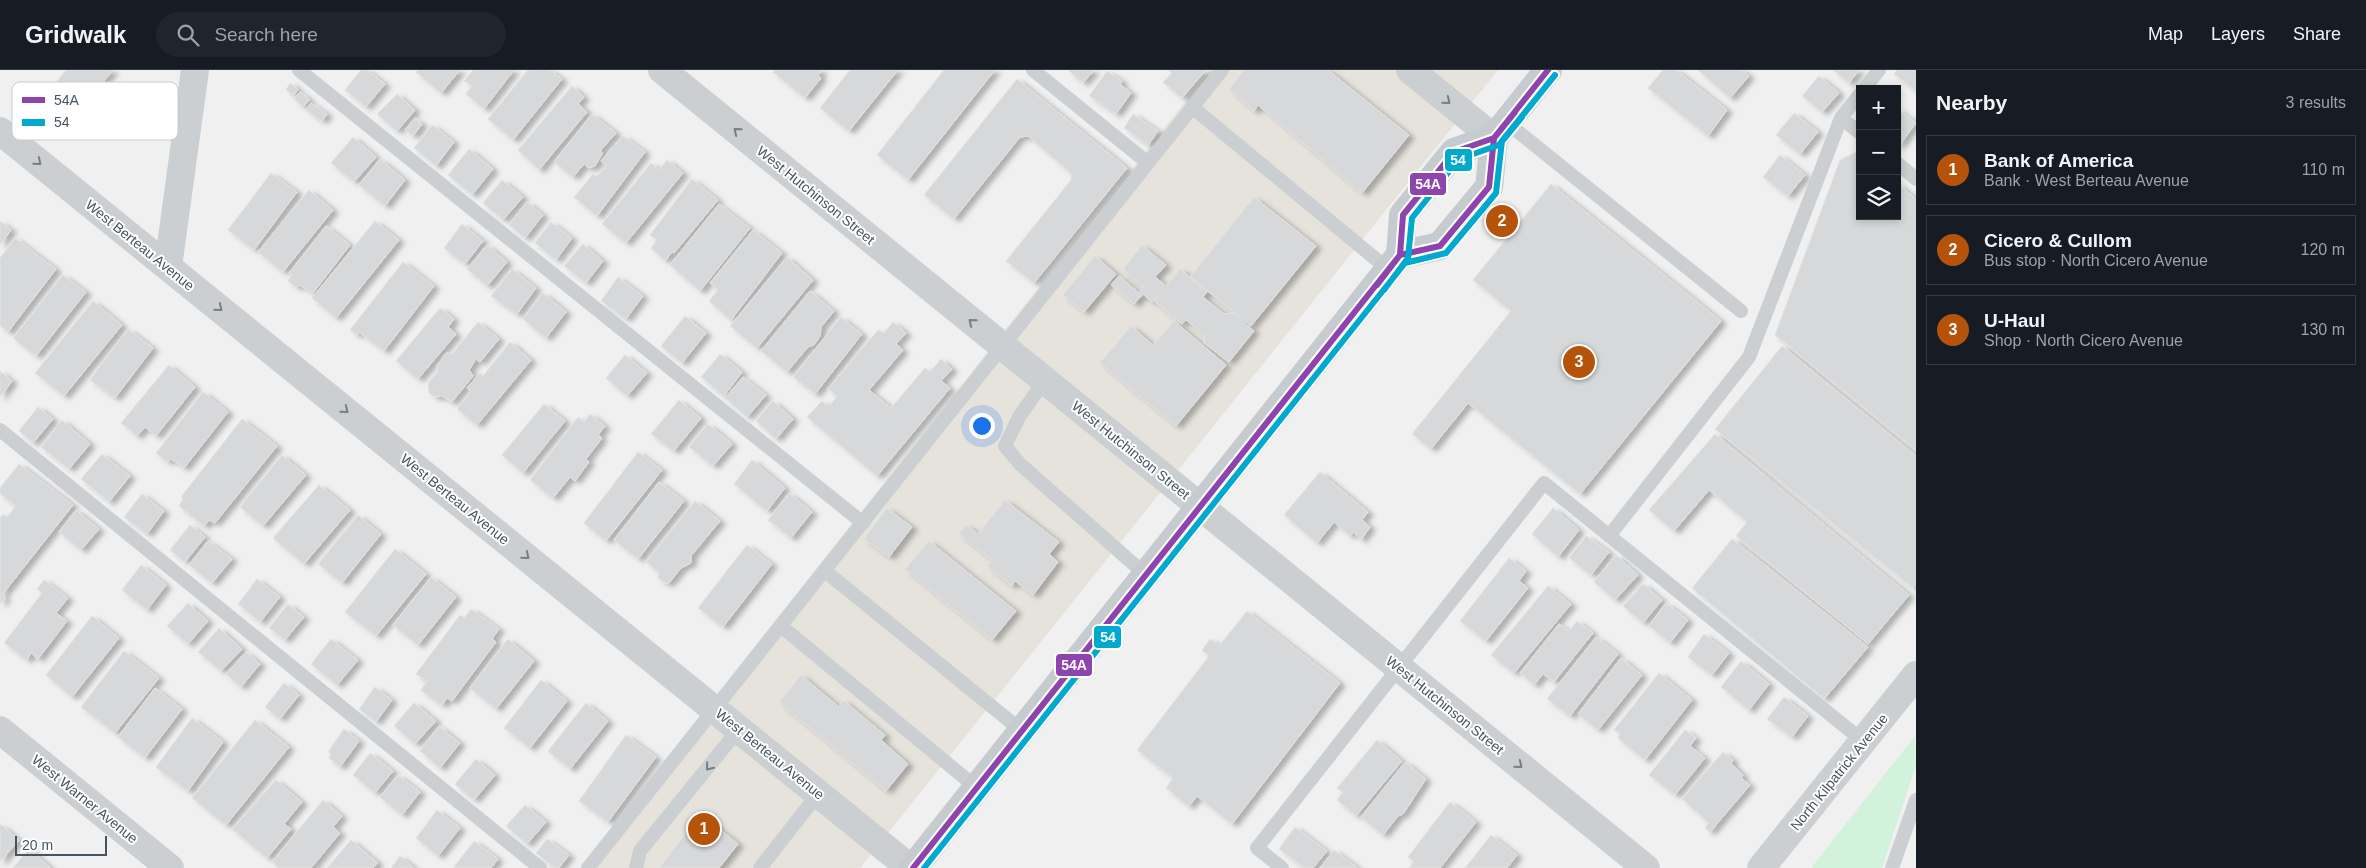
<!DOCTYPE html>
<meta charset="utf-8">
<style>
:root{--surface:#171b24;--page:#20242c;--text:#f1f3f6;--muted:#9ea1a6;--line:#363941;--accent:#b45309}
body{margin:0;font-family:Arial,sans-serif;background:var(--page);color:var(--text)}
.controls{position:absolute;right:15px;top:15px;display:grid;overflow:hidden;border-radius:0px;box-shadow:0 2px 8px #0003}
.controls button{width:45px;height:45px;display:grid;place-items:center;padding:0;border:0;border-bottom:1px solid var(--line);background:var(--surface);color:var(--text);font:25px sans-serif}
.scale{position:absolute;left:15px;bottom:12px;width:92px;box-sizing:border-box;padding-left:5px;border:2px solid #45545e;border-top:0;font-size:14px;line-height:18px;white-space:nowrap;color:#45545e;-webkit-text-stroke:4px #fff;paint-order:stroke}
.you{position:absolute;left:981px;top:355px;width:18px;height:18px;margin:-12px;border:4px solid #fff;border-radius:50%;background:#1a73e8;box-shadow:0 0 0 8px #1a73e833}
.badge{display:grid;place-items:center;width:32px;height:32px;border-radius:50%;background:var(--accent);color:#fff;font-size:16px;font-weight:700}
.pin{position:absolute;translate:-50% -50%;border:2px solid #fff;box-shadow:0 1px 5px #0006}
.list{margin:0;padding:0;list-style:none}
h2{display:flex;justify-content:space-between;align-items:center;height:65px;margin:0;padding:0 20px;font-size:21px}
h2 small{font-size:16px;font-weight:400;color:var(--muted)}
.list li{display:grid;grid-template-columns:32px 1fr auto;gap:15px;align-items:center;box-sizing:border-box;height:70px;margin:0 10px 10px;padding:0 10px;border:1px solid var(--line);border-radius:0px}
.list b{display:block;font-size:19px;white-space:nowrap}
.list p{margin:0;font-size:16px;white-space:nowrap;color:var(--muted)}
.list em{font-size:16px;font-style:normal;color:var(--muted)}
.icon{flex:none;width:28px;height:28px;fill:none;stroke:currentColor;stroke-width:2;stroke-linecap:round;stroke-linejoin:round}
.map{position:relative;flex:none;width:1916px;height:798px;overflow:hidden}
header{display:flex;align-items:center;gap:30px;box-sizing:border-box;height:70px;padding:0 25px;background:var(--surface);border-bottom:1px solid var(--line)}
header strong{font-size:24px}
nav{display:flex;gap:28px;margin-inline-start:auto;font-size:18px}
.search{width:350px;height:45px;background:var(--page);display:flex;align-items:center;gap:12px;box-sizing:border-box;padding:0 18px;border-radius:28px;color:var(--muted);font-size:19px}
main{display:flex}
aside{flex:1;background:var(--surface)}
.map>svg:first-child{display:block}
.commercial{fill:#e6e3dd}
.green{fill:#d2f2db}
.building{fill:#d7d8da;stroke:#e2e2e3;filter:url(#shadow)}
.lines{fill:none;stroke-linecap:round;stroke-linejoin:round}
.service{stroke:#cbcfd1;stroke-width:14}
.minor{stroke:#cbcfd1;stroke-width:28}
.primary{stroke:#c6cbcf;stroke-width:28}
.bus-1-casing{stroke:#fff;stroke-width:10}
.bus-2-casing{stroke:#fff;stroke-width:10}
.bus-1{stroke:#8e44ad;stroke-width:6}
.bus-2{stroke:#00a9ce;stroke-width:6}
.oneway{stroke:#747f86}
.labels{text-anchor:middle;stroke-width:4;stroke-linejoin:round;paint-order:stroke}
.street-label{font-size:14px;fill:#45545e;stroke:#fff}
.key{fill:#fff;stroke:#c7cccf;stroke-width:1}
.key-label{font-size:14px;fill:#45545e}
.line-badge{stroke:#fff;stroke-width:2}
.badge-label{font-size:14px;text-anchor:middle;font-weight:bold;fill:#fff}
</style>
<header>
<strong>Gridwalk</strong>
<div class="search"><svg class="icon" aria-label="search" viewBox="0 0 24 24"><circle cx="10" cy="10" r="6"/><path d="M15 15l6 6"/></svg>Search here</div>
<nav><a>Map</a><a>Layers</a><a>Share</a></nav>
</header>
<main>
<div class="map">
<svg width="1916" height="798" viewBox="0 0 1916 798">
<defs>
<filter id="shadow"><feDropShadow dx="5.5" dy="3" stdDeviation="2.5" flood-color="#0004"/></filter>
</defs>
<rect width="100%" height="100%" fill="#f1f0f0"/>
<!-- commercial -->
<path class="commercial" d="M1210 0H1498L860 798H580Z"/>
<!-- green -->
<path class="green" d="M1915 666 1916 695 1882 798H1811Z"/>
<!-- building -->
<path class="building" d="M66 0H113L83 37 53 16Z
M361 0H367L385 14 366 37 345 20Z
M418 0H460L441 23 416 2Z
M473 0H514L484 39 466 24 472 16 464 11Z
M528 0H550L562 9 513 70 488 49Z
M775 0H822L818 5 821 8 805 28 773 2Z
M850 0H898L849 61 820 38Z
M944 0H995L908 110 877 85Z
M1068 0H1094L1083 13Z
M1168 0H1206L1182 28 1163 12 1172 3Z
M1244 0H1328L1409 65 1362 123 1258 35 1254 41 1229 19Z
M1663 0H1676L1727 40 1708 66 1648 18Z
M1698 0H1742L1749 6 1730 28Z
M1833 0H1859L1849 13Z
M1897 0H1916V21L1894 4Z
M1107 1 1122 11 1120 14 1131 23 1116 44 1089 26Z
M1819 6 1839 23 1822 42 1802 26Z
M1017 9 1127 98 1034 213 1006 191 1071 110V103L1028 66 1020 67 954 149 924 125Z
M290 13 298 19 294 25 286 20Z
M572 16 584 27 578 34 587 42 539 100 518 80Z
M300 22 310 30 303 37 294 29Z
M397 24 415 40 397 61 377 44Z
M311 33 327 44 322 51 306 40Z
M1897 39 1916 53 1899 76 1897 74Z
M1794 43 1818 62 1800 84 1776 65Z
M592 44 616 63 601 80 602 84 595 96 588 98 584 94 573 107 554 92Z
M1133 44 1158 61 1148 75 1124 58Z
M415 48 422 54 413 66 405 60Z
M432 55 454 72 436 96 414 78Z
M623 66 645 82 597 146 574 127 593 104 596 107 607 96 601 91Z
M353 67 376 87 354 112 331 93Z
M469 79 493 99 472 125 448 105Z
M1858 81 1860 83V146H1897V113L1916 129V380L1775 265 1840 90Z
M1780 85 1805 105 1788 126 1763 107Z
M380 89 405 110 385 136 359 115Z
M667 90 683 103 626 173 602 154 651 93 659 100Z
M271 103 297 122 254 180 228 160Z
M692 109 718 130 674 183 672 182 665 191 651 178 657 170 650 165Z
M502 110 523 127 503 150 483 133Z
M1551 114 1721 251 1580 424 1468 333 1431 379 1412 364 1511 241 1473 210Z
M309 120 333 140 283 202 258 182Z
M1254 127 1316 176 1251 256 1190 207Z
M527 132 543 145 525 168 509 155Z
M719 134 750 158 700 221 670 195Z
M0 151 11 160 0 175Z
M375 151 399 170 336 248 312 228Z
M551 152 572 168 556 190 535 173Z
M462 154 483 171 465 194 444 178Z
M326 156 350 175 313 223 299 215 296 217 288 211 292 205 289 203Z
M753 160 782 183 731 250 709 231 718 220 710 213Z
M15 168 56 199 8 262 0 256V188Z
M583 174 603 191 586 213 564 196Z
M487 175 507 192 487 216 467 199Z
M1142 175 1166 195 1155 207 1165 215 1152 232 1143 224 1134 234 1111 215 1119 206 1139 223 1144 217 1123 199Z
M1095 186 1116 204 1084 242 1063 225Z
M787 187 813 210 757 278 730 256Z
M403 192 434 216 384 281 359 262 357 265 350 260Z
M512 199 536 218 517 244 491 226Z
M1180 199 1207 222 1203 227 1224 244 1233 243 1254 261 1229 292 1204 273 1205 265 1186 250 1182 254 1154 231Z
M63 205 86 222 36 286 13 268Z
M618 207 643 226 626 249 601 231Z
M810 221 834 241 821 257 820 266 814 275 808 277 787 302 761 281Z
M543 223 566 242 546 268 523 249Z
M93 231 122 255 64 326 35 303Z
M440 238 454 249 448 257 456 264 418 309 396 291Z
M685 246 706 263 682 293 661 276Z
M841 247 862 264 815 324 793 307Z
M1174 251 1226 295 1176 356 1100 293 1131 256 1153 275Z
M478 252 499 269 480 292 476 289 469 300 473 306 452 332 442 326 435 327 429 323 428 313 438 301 437 296 446 283 452 284Z
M893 252 906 263 896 274 903 280 869 320 891 338 925 298 930 302 941 289 952 299 941 311 950 318 877 406 807 347 822 331 829 337 837 326 828 319 878 260 884 263Z
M128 259 153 278 115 328 90 310Z
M510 272 531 290 477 355 457 339 471 322 467 318 480 303 483 306Z
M1782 276 1916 386V514L1913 518 1715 359Z
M720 284 742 302 724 326 701 307Z
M625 285 647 303 627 326 606 308Z
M169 295 195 317 156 366 145 357 137 366 121 353Z
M0 301 12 311 0 327Z
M743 307 766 325 747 347 725 328Z
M203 322 228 342 184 398 171 389 168 392 156 383Z
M679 330 701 348 674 381 651 364Z
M773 331 793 349 776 369 756 351Z
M544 334 565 351 523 403 502 385Z
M38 337 53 349 33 373 19 361Z
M590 344 605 356 598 365 602 368 586 389 589 392 575 411 570 407 553 428 530 410 578 347 584 352Z
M242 349 277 376 215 453 209 450 204 456 179 436 183 429 181 427Z
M62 350 90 374 69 399 41 377Z
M708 354 732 374 713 396 689 377Z
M1715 364 1909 525 1868 574 1736 466 1747 452 1709 420 1674 461 1649 440Z
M638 382 662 400 606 471 584 453Z
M102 384 130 406 109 432 81 409Z
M282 385 306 405 263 456 240 437Z
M752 390 785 418 767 441 734 414Z
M19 394 73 435 2 525 5 528 0 534V448L3 444 7 447 16 436 0 424V418Z
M1320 402 1368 442 1362 450 1370 457 1361 470 1353 462 1350 466 1334 452 1317 473 1284 445Z
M659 412 684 431 638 489 614 470Z
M319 415 350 440 304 494 273 468Z
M789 423 812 442 791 468 768 450Z
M142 424 164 441 147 464 124 447Z
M1005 430 1059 472 1049 484 1058 492 1033 525 1015 511 1012 516 987 496 992 490 959 464 966 455 978 464Z
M695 431 720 451 691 486V493L681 498 669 513H665L658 508 659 502 646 492Z
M887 438 912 457 889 487 864 469Z
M1553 438 1579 460 1558 487 1532 464Z
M76 440 99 459 81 480 59 462Z
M358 445 381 464 342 513 318 494Z
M190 455 205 467 185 492 170 480Z
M1586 466 1609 482 1591 505 1569 488Z
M1732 469 1868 577 1824 629 1692 518Z
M208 471 232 489 212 513 189 495Z
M929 471 1016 541 992 570 905 499Z
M747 475 772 494 723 557 698 538Z
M395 479 426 504 376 566 345 542Z
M1616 485 1638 505 1615 530 1594 512Z
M1509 488 1526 501 1519 511 1528 518 1486 571 1460 551Z
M141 495 166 515 147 540 122 520Z
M431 507 456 527 418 575 393 555Z
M257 509 280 527 260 552 238 534Z
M44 510 68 528 56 543 67 551 38 589 31 583 27 590 4 573 42 523 37 519Z
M1643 514 1662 530 1643 553 1623 536Z
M1548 516 1571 534 1514 603 1491 585Z
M188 533 208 551 188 574 167 556Z
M1666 533 1688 550 1670 573 1649 556Z
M288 534 304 547 285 570 269 558Z
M471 539 499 559 492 569 496 572 452 631 447 628 442 635 421 620 427 611 416 604 460 545 464 548Z
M1247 541 1340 613 1232 754 1197 726 1189 736 1166 718 1173 708 1137 680 1209 586 1202 580 1210 569 1219 576Z
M92 546 119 568 72 627 46 605Z
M1577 551 1593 563 1554 612 1543 604 1534 615 1520 603 1559 554 1569 561Z
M219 558 242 579 221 601 198 582Z
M1704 564 1729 583 1712 605 1688 587Z
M1596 567 1618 584 1570 646 1547 629Z
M331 569 358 590 337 615 311 594Z
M508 569 534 591 496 639 470 618Z
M124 581 159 608 115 663 81 637Z
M246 582 260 594 241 617 226 604Z
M1621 588 1642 605 1598 660 1578 644Z
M1741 591 1769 614 1749 640 1721 617Z
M1659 603 1692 630 1645 690 1618 668 1620 664 1614 660Z
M801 605 839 637 843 630 885 665 881 670 908 694 886 721 779 632Z
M541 610 567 631 530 678 504 658Z
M284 613 299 625 280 649 265 637Z
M375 617 392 630 376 652 359 639Z
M155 618 182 639 145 688 118 667Z
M1784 627 1808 646 1792 667 1767 649Z
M414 633 436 651 415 674 394 656Z
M586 633 608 651 570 699 548 681Z
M192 648 223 672 188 721 156 697Z
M255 650 289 677 226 755 192 728Z
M439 656 460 673 440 698 420 681Z
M344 659 359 671 340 697 329 688 331 684 328 682Z
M1685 660 1696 668 1690 676 1705 688 1675 725 1649 705Z
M626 665 656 687 608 752 579 731Z
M1377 670 1402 691 1356 746 1337 730 1343 722 1337 718Z
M1723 682 1733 690 1731 693 1743 705 1741 708 1750 715 1710 762 1705 758 1709 753 1682 729Z
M370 683 393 701 375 723 353 705Z
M476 689 495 705 474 730 455 714Z
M1405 692 1426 709 1403 744 1398 746 1383 765 1361 747Z
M398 705 420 722 402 745 380 727Z
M276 710 302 732 284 754 291 759 267 788 232 759Z
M323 730 342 746 333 757 340 763 311 798H279L272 792Z
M1450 732 1476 752 1440 798H1409L1414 792 1408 787Z
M525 735 546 752 527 774 506 756Z
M437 740 460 758 438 786 416 768Z
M701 744 738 774 719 798H659Z
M0 754 19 770 0 792Z
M1295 757 1327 781 1313 798H1305L1279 779Z
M1491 765 1517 785 1507 798H1465Z
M547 769 569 785 559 798H555L536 783Z
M351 770 378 793 373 798H327Z
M474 771 498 789 491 798H456L454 797Z
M29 779 51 798H13Z
M1334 780 1358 798H1320Z
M400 786 414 798H391Z"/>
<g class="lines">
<!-- service -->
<path class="service" d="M299 0 863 453
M1033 0 1148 93
M1864 19 1879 0
M1192 37 1389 200
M1841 48 1860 63
M1506 52 1741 241
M1897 93 1916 109
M1045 310 1019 347 1005 376 1020 394 1146 505
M0 360 540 798
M1609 466 1749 287 1841 48 1860 24
M825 501 1022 661
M781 556 977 718
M588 798 1222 0
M636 798 640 781 739 659
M760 798 818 724
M1282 798 1257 778 1544 413 1863 671
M1892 798 1916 730"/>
<!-- minor -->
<path class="minor" d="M662 0 1646 798
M1410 0 1494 68
M0 61 910 798
M168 197 195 0
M0 660 170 798
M1761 798 1916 605"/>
<!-- primary -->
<path class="primary" d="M1400 185 1440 176 1489 117 1494 68 1548 0
M913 798 1400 185 1403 145 1454 82 1494 68"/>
<!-- bus-1 casing -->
<g class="bus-1-casing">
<path id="bus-1" d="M1377 215 1400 185 1403 145 1454 82 1494 68 1515 42
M913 798 1400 185 1440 176 1489 117 1494 68 1548 0"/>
</g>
<!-- bus-2 casing -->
<g class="bus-2-casing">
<path id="bus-2" d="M1384 220 1408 188 1412 148 1459 89 1499 75 1522 47
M924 798 1405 193 1446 183 1496 123 1502 71 1555 5"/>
</g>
<!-- bus-1 -->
<use href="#bus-1" class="bus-1"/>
<!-- bus-2 -->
<use href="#bus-2" class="bus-2"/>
</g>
<!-- one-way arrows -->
<defs><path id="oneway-chevron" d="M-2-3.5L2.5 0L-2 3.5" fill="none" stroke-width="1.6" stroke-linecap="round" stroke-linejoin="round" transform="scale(1.25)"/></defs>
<g class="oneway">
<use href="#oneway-chevron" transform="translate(1447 31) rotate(39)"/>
<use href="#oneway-chevron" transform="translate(737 61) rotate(-141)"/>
<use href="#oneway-chevron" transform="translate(38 92) rotate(39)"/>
<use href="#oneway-chevron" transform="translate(219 238) rotate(39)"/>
<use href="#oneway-chevron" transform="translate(972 252) rotate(-141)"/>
<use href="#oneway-chevron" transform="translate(345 340) rotate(39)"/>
<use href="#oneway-chevron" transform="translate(526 486) rotate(39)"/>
<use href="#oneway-chevron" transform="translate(1519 695) rotate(39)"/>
<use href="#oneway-chevron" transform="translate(709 697) rotate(129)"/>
</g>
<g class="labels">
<!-- street labels -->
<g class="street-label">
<text transform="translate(816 125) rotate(39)" y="5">West Hutchinson Street</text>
<text transform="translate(140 175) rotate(39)" y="5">West Berteau Avenue</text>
<text transform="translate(1131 380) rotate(39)" y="5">West Hutchinson Street</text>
<text transform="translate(455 429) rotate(39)" y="5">West Berteau Avenue</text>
<text transform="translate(1445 635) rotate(39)" y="5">West Hutchinson Street</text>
<text transform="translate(770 684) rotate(39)" y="5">West Berteau Avenue</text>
<text transform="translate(1839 702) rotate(-51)" y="5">North Kilpatrick Avenue</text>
<text transform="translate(85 729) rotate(39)" y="5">West Warner Avenue</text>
</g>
</g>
<!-- legend -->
<rect x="12" y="12" width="166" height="58" rx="8" class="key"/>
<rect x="22" y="27" width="23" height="6" fill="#8e44ad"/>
<rect x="22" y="49" width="23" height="7" fill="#00a9ce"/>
<g class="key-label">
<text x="54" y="35">54A</text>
<text x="54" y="57">54</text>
</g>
<g class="line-badge">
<rect x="1444" y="78" width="29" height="24" rx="5" fill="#00a9ce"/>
<rect x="1409" y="102" width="38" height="24" rx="5" fill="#8e44ad"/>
<rect x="1093" y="555" width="29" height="24" rx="5" fill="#00a9ce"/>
<rect x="1055" y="583" width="38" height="24" rx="5" fill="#8e44ad"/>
</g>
<g class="badge-label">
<text x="1458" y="95">54</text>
<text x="1428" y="119">54A</text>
<text x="1108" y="572">54</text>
<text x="1074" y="600">54A</text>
</g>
</svg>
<div class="controls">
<button>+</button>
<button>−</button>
<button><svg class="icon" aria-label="layers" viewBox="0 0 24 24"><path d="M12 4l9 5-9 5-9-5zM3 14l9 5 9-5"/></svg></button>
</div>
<div class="scale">20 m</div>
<div class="you"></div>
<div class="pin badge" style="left:704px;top:759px">1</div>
<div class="pin badge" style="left:1502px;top:151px">2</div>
<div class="pin badge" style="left:1579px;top:292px">3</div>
</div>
<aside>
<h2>Nearby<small>3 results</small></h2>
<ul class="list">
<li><span class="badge">1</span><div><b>Bank of America</b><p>Bank · West Berteau Avenue</p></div><em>110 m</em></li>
<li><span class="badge">2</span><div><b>Cicero &amp; Cullom</b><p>Bus stop · North Cicero Avenue</p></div><em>120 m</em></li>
<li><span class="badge">3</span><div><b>U-Haul</b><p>Shop · North Cicero Avenue</p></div><em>130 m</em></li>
</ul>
</aside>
</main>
